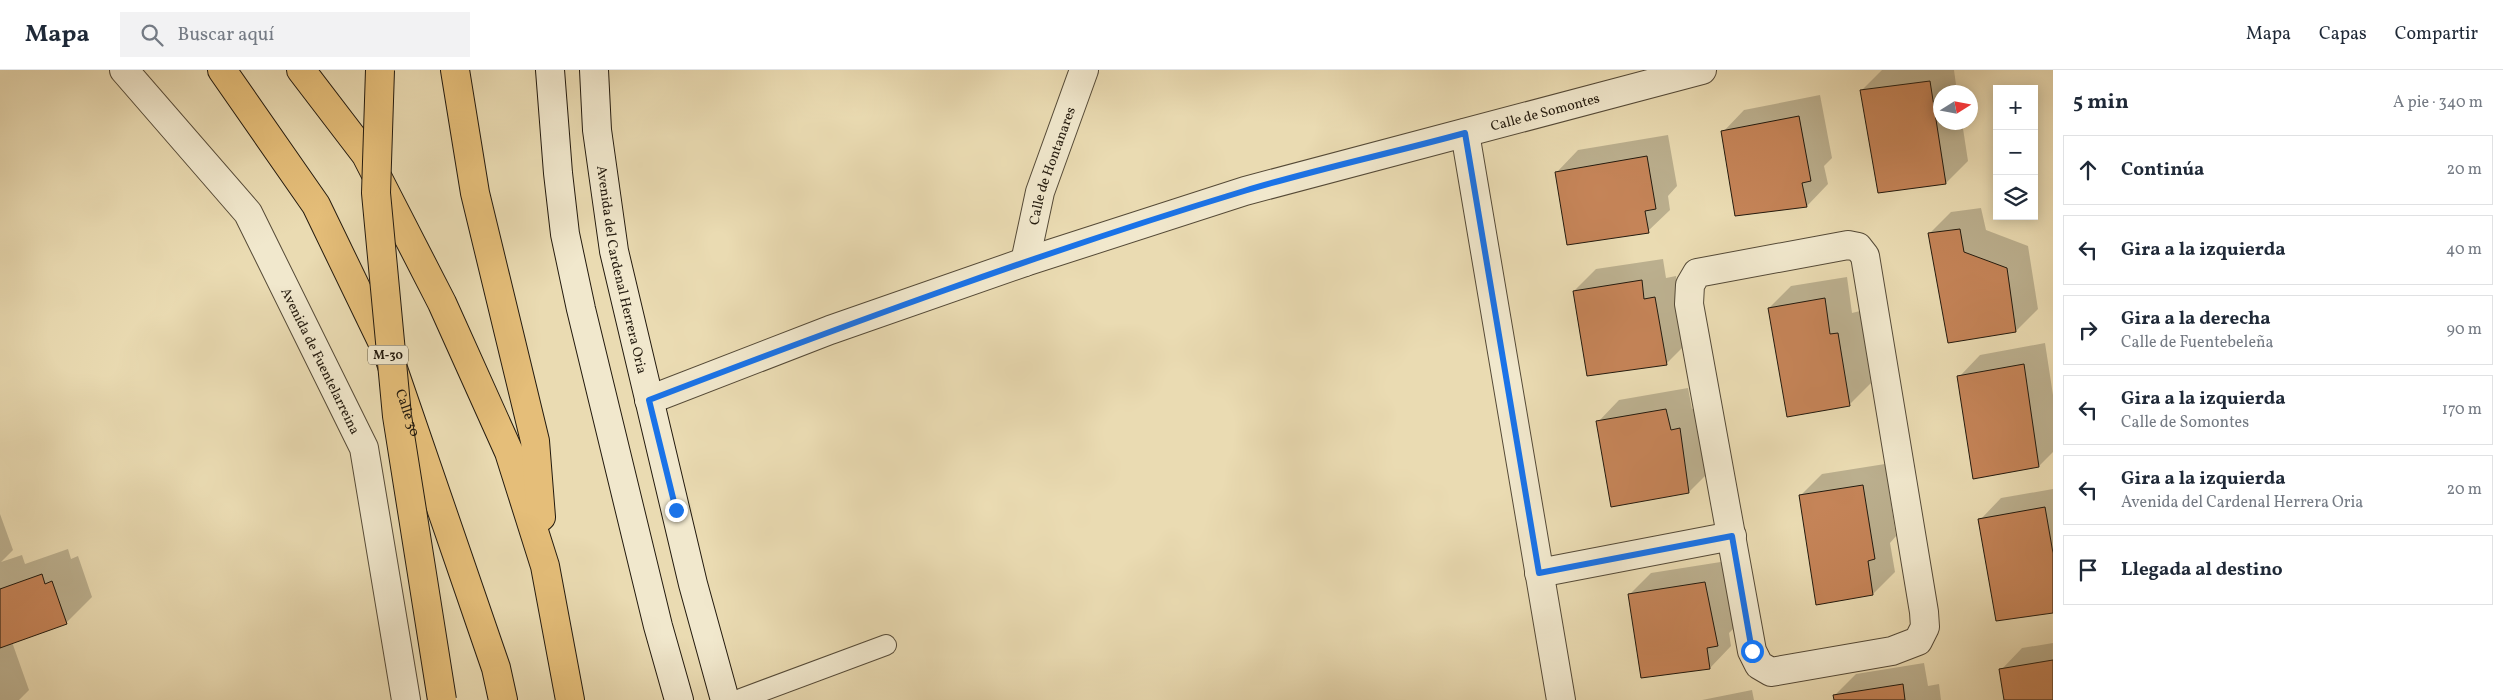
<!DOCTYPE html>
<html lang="es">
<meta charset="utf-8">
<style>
:root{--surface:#fff;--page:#f2f2f3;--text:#1f2937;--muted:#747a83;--line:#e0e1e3}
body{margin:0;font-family:Vollkorn,serif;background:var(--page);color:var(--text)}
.controls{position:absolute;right:15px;top:15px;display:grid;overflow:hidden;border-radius:0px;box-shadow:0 2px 12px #0003}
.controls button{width:45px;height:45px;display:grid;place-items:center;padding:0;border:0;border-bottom:1px solid var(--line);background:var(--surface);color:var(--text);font:25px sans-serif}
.compass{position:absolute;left:1933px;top:15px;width:45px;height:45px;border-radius:50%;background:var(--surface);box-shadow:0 2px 12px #0003;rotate:79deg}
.stop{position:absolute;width:15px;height:15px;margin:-11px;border:4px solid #1a73e8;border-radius:50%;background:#fff}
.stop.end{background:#1a73e8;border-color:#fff;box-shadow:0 1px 5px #0008}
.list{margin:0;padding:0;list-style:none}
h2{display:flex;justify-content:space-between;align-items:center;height:65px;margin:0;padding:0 20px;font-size:21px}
h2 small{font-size:16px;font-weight:400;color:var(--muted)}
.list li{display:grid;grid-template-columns:32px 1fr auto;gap:15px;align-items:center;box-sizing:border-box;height:70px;margin:0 10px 10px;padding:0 10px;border:1px solid var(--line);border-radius:0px}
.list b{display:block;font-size:19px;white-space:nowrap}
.list p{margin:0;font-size:16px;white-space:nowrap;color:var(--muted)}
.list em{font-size:16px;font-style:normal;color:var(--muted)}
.icon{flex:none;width:28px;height:28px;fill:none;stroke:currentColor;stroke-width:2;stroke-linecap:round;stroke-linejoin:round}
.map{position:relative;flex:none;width:2053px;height:630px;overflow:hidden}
header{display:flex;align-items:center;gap:30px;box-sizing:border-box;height:70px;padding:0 25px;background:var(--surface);border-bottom:1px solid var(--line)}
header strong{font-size:24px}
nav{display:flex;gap:28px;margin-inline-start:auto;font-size:18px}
.search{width:350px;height:45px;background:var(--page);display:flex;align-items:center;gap:12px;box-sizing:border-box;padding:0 18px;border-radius:0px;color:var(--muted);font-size:19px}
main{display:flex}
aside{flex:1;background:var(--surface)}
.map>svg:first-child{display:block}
.shadow{fill:#0003}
.building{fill:#c58458;stroke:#231a0e}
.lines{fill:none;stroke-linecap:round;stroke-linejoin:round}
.lane-casing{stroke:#554a37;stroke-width:22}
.street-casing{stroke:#554a37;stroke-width:30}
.secondary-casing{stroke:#231a0e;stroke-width:30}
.highway-casing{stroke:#231a0e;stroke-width:30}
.lane{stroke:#f1e8cd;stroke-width:20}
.street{stroke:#f1e8cd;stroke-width:28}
.secondary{stroke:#f1e8cd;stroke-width:28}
.highway{stroke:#e5be79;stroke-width:28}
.highway-bridge-casing{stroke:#231a0e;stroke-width:30;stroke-linecap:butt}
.highway-bridge{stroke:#e5be79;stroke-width:28}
.route{stroke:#1a73e8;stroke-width:6}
.labels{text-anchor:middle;stroke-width:4.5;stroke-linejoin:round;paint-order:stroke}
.shield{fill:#f1e8cd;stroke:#615847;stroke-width:1}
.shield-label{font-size:12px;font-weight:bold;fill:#231a0e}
.street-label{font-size:14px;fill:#231a0e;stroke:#f1e8cd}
</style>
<header>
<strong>Mapa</strong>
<div class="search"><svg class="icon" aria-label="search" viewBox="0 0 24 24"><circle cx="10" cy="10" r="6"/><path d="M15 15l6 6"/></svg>Buscar aquí</div>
<nav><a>Mapa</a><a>Capas</a><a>Compartir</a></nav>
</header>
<main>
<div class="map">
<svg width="2053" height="630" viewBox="0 0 2053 630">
<rect width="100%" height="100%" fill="#eadbb2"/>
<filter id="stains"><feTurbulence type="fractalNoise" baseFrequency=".004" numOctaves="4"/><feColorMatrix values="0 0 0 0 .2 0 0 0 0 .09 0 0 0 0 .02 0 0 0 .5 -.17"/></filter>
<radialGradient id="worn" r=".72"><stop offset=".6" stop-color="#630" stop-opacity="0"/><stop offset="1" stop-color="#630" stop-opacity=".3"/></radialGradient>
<!-- shadow -->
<path class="shadow" d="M1882 0H1954L1957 22H1940V52H1962L1968 91 1946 113 1879 122 1861 21Z
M1820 25 1832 88 1824 96 1828 114 1807 136 1723 62 1744 40Z
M1668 65 1677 116 1668 126 1670 140 1648 161 1557 102 1578 80Z
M1981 138 1986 160 2028 176 2038 239 2016 261 1930 163 1951 142Z
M1663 189 1666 208 1676 206 1688 272 1666 294 1574 221 1596 199Z
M1847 207 1852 243 1860 241 1871 313 1849 335 1769 238 1791 216Z
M2045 273 2053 325V382L2039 396 1959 307 1980 285Z
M1688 318 1692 339 1701 337 1711 400 1689 422 1598 352 1619 330Z
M1885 394 1896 466 1890 473 1895 502 1873 524 1800 426 1822 404Z
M2053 419V541L1980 450 2001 428Z
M0 444 13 480 1 492 22 485 25 494 68 479 71 489 78 486 92 527 66 553 12 572 29 620 19 630H0Z
M1727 491 1739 553 1729 563 1731 576 1710 598 1629 525 1651 503Z
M2053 573V630H2005L2001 600 2022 578Z
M1924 593 1928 616 1939 614 1941 630H1835V625L1856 604Z
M1752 620 1754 630H1702Z"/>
<!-- building -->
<path class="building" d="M1930 11 1946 114 1878 123 1860 20Z
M1799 46 1811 111 1802 113 1807 137 1735 146 1721 61Z
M1647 86 1656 139 1645 141 1649 163 1567 175 1555 102Z
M1960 159 1964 182 2007 198 2016 262 1948 273 1928 163Z
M1642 210 1644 229 1655 227 1667 295 1587 306 1573 221Z
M1825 228 1830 264 1838 263 1850 336 1787 347 1768 238Z
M2024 294 2039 397 1973 409 1957 306Z
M1666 339 1671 360 1680 358 1689 423 1611 437 1596 351Z
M1863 415 1875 489 1868 491 1873 525 1816 535 1799 425Z
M2045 437 2053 483V543L1996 551 1978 449Z
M42 504 45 514 52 511 67 554 0 578V519Z
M1705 512 1718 576 1707 578 1710 599 1641 608 1628 524Z
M2053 590V630H2004L1999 599Z
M1903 614 1905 630H1834L1833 625Z"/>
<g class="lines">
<!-- lane casing -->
<g class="lane-casing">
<path id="lane" d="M738 630 886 575"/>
</g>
<!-- street casing -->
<g class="street-casing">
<g id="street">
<path id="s1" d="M124 0 248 143 364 378 406 630"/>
<path d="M1465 63 1561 630"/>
<path d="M1848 175 1858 177 1865 186 1924 542 1925 557 1918 571 1892 581 1771 602 1759 595 1752 581 1689 234 1690 215 1697 203Z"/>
<path id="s2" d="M1025 192 1040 122 1084 0"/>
<path id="s3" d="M649 330 830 260 1025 192 1245 121 1702 0"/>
<path d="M1539 503 1732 466"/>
</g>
</g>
<!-- secondary casing -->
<g class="secondary-casing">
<g id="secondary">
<path d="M550 0 558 103 565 164 581 239 658 556 679 630"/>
<path id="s4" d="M594 0 597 60 614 181 693 514 725 630"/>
</g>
</g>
<!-- highway casing -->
<g class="highway-casing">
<g id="highway">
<path id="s5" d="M222 0 316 135 388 284 496 598 503 630"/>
<path d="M301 0 366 85 442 233 509 382 545 496 570 630"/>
<path d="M455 0 475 123 535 371 541 447"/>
</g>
</g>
<!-- lane -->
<use href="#lane" class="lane"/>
<!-- street -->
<use href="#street" class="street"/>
<!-- secondary -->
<use href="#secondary" class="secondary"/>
<!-- highway -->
<use href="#highway" class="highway"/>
<!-- highway-bridge casing -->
<g class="highway-bridge-casing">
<path id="highway-bridge" d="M380 0 376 123 397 346 442 630"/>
</g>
<!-- highway-bridge -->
<use href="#highway-bridge" class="highway-bridge"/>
</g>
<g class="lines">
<!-- route -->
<path class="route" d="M676 440 649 330C845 255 1043 182 1244 121 1317 99 1392 83 1465 63L1539 503 1732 466 1752 581"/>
</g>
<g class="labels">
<!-- shield labels -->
<rect class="shield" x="368" y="275.5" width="40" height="19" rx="4"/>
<g class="shield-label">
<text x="388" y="289">M-30</text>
</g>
<!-- street labels -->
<g class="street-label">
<text dy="5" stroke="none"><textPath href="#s3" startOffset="942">Calle de Somontes</textPath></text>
<text dy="5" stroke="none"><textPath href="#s2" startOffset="100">Calle de Hontanares</textPath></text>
<text dy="5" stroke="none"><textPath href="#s4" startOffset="202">Avenida del Cardenal Herrera Oria</textPath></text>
<text dy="5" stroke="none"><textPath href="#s1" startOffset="354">Avenida de Fuentelarreina</textPath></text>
<text dy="5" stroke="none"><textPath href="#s5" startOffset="392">Calle 30</textPath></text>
</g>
</g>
<rect width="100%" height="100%" filter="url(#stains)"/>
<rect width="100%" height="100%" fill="url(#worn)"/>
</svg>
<div class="controls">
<button>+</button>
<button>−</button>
<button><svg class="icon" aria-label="layers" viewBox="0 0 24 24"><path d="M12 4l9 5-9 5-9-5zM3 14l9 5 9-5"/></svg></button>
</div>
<svg class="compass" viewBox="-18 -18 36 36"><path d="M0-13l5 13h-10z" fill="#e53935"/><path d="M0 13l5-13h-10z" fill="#747a83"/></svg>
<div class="stop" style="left:1752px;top:581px"></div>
<div class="stop end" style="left:676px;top:440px"></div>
</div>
<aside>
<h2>5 min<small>A pie · 340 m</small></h2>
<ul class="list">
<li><svg class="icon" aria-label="ahead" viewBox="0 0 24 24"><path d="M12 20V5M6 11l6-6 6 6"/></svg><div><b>Continúa</b></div><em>20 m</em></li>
<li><svg class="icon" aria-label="left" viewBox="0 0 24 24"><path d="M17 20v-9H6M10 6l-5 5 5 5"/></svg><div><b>Gira a la izquierda</b></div><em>40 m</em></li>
<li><svg class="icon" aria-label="right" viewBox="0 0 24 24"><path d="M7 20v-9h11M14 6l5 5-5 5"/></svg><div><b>Gira a la derecha</b><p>Calle de Fuentebeleña</p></div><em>90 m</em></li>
<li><svg class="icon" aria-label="left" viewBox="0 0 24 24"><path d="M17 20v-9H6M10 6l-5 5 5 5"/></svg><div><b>Gira a la izquierda</b><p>Calle de Somontes</p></div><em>170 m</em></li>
<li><svg class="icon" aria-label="left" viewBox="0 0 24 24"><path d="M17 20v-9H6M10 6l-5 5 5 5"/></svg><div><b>Gira a la izquierda</b><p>Avenida del Cardenal Herrera Oria</p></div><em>20 m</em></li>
<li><svg class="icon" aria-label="arrive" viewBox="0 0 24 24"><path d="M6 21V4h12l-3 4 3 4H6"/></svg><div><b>Llegada al destino</b></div></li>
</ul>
</aside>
</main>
